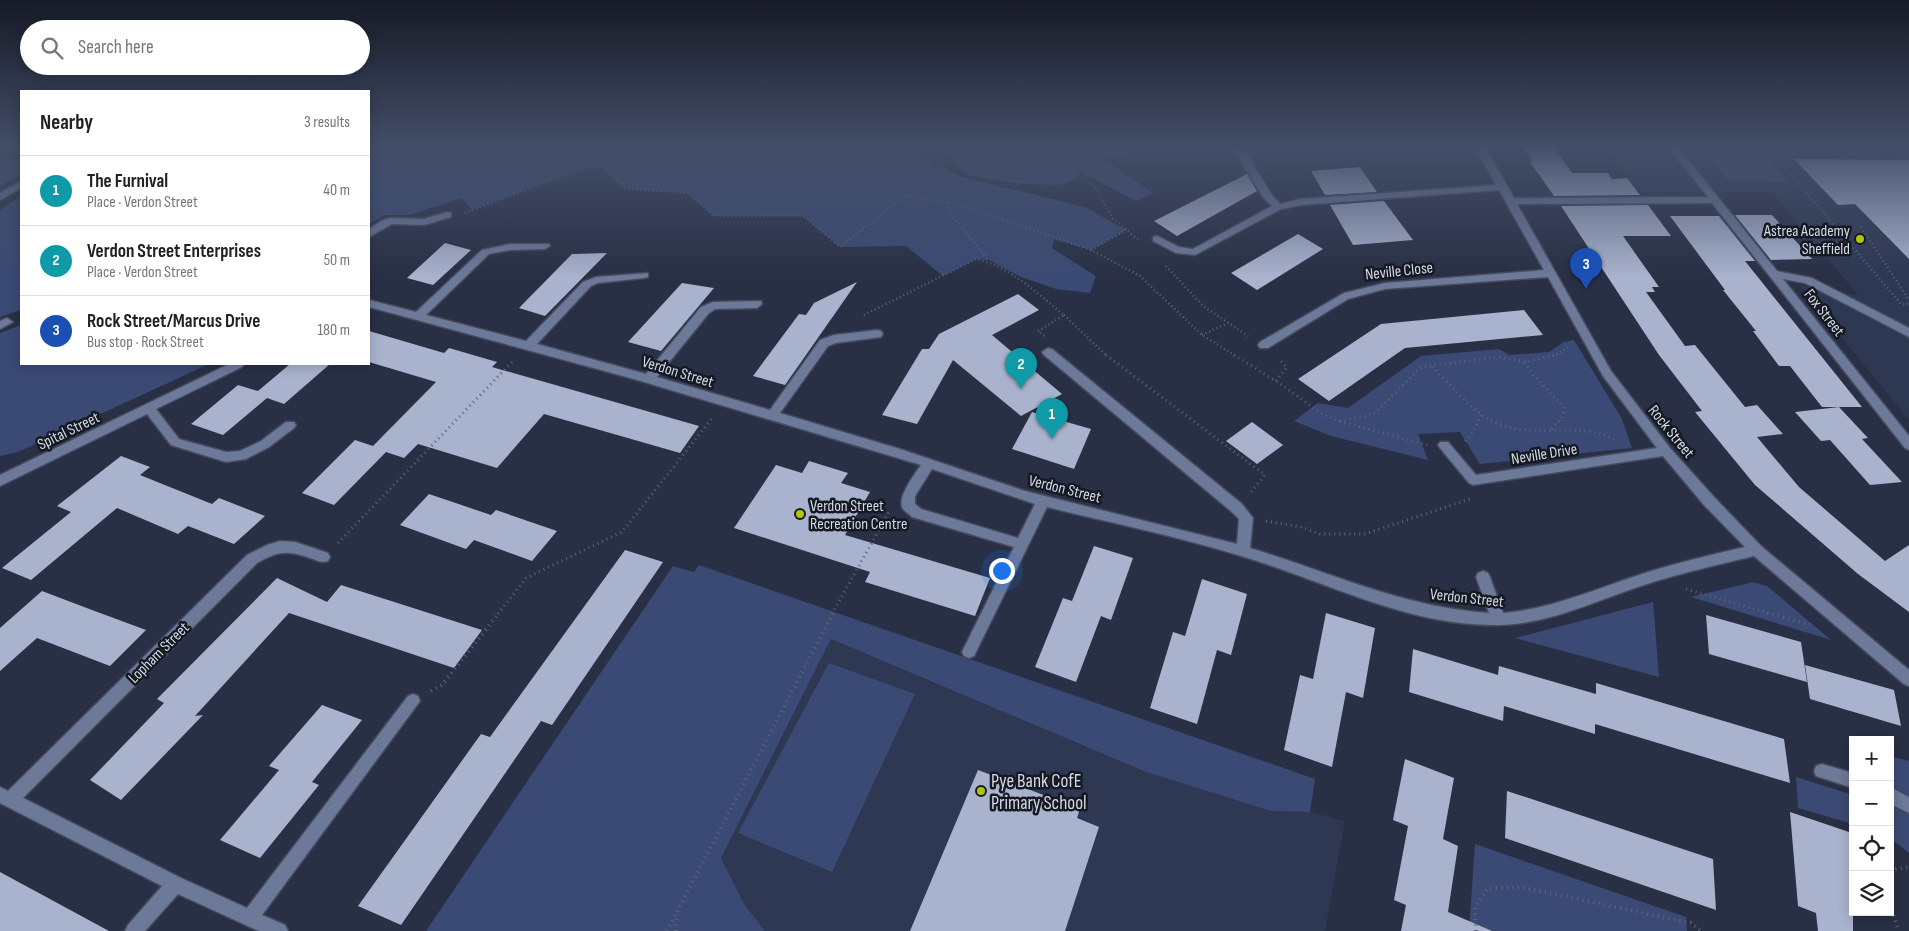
<!DOCTYPE html>
<meta charset="utf-8">
<style>
:root{--surface:#fff;--page:#f2f2f2;--text:#222;--muted:#767676;--line:#e0e0e0;--accent:#ea580c}
body{margin:0;font-family:"Sofia Sans Condensed",sans-serif;background:var(--page);color:var(--text)}
.controls{position:absolute;right:15px;bottom:15px;display:grid;overflow:hidden;border-radius:0px;box-shadow:0 2px 12px #0003}
.controls button{width:45px;height:45px;display:grid;place-items:center;padding:0;border:0;border-bottom:1px solid var(--line);background:var(--surface);color:var(--text);font:25px sans-serif}
.you{position:absolute;left:1001px;top:570px;width:18px;height:18px;margin:-12px;border:4px solid #fff;border-radius:50%;background:#1a73e8;box-shadow:0 0 0 8px #1a73e833}
.badge{display:grid;place-items:center;width:32px;height:32px;border-radius:50%;background:var(--accent);color:#fff;font-size:16px;font-weight:700}
.pin{position:absolute;translate:-50% -41px;filter:drop-shadow(0 1px 2px #0008)}
.pin::after{content:'';position:absolute;top:26px;width:18px;height:15px;background:inherit;clip-path:polygon(0 0,100% 0,50% 100%)}
.list{margin:0;padding:0;list-style:none}
h2{display:flex;justify-content:space-between;align-items:center;height:65px;margin:0;padding:0 20px;font-size:21px}
h2 small{font-size:16px;font-weight:400;color:var(--muted)}
.list li{display:grid;grid-template-columns:32px 1fr auto;gap:15px;align-items:center;box-sizing:border-box;height:70px;padding:0 20px;border-top:1px solid var(--line)}
.list b{display:block;font-size:19px;white-space:nowrap}
.list p{margin:0;font-size:16px;white-space:nowrap;color:var(--muted)}
.list em{font-size:16px;font-style:normal;color:var(--muted)}
.icon{flex:none;width:28px;height:28px;fill:none;stroke:currentColor;stroke-width:2;stroke-linecap:round;stroke-linejoin:round}
.map{position:relative;flex:none;width:1909px;height:931px;overflow:hidden}
.search{position:absolute;background:var(--surface);box-shadow:0 2px 12px #0003;left:20px;top:20px;width:350px;height:55px;display:flex;align-items:center;gap:12px;box-sizing:border-box;padding:0 18px;border-radius:28px;color:var(--muted);font-size:19px}
.panel{position:absolute;background:var(--surface);box-shadow:0 2px 12px #0003;left:20px;top:90px;width:350px;height:275px;border-radius:0px}
.map>svg:first-child{display:block}
.built{fill:#2e3853}
.green{fill:#3b4a74}
.building{fill:#a9b3cd}
.lines{fill:none;stroke-linecap:round;stroke-linejoin:round}
.minor-casing{stroke:#444b5f;stroke-width:3}
.path-far2{stroke:#5d6477;stroke-width:2.5;stroke-dasharray:1 3;stroke-linecap:butt}
.path-far1{stroke:#5d6477;stroke-width:3;stroke-dasharray:1 4;stroke-linecap:butt}
.path{stroke:#5d6477;stroke-width:4;stroke-dasharray:1 4.5;stroke-linecap:butt}
.minor{fill:#6d7999;fill-rule:evenodd}
.poi-dot{fill:#aec60a;stroke:#151922;stroke-width:2}
.labels{text-anchor:middle;stroke-width:5;stroke-linejoin:round;paint-order:stroke}
.poi-label{font-size:16px;fill:#d3d9e6;stroke:#151922;text-anchor:end}
.street-label{font-size:16px;fill:#d3d9e6;stroke:#151922}
.near-poi-label{font-size:19px;fill:#d3d9e6;stroke:#151922;text-anchor:start}
</style>
<div class="map">
<svg width="1909" height="931" viewBox="0 0 1909 931">
<rect width="100%" height="100%" fill="#293045"/>
<!-- built -->
<path class="built" d="M1604 147H1909V420L1799 285 1858 295 1773 193 1640 192Z
M831 639 1146 772 1271 811 1310 812 1345 821 1325 931H765L744 904 721 858Z"/>
<!-- green -->
<path class="green" d="M369 147H900L962 177 1085 207 1126 230 1091 250 1054 239 1052 248 1096 276 1090 293 1056 289 1021 277 989 260 976 259 943 276 906 246 840 247 803 216H714L687 193 625 189 602 167 581 169 472 210 461 198 410 215H385L369 224Z
M953 147H1055L1058 149 1060 147H1126L1128 155 1103 159 1153 193 1136 201 1079 171 1077 179 1057 185 1013 183 971 176 957 166 948 150Z
M1701 147H1758L1788 182 1729 181Z
M21 158V175L0 186V163Z
M21 196V310L0 317V210Z
M21 325V364H209L18 452 0 456V333Z
M1574 340 1622 419 1632 448 1480 464 1460 432 1418 434 1428 460 1331 436 1294 421 1318 403 1348 408 1421 356 1499 349 1509 355 1549 352 1564 342Z
M699 565 1315 779 1310 812 1271 811 1146 772 831 639 721 858 744 904 765 931H426L673 566 694 572Z
M1753 582 1767 586 1831 640 1691 597Z
M1653 602 1659 677 1515 638Z
M829 663 915 694 832 872 738 833Z
M1890 756 1909 761V853L1890 838Z
M1796 777 1853 795V824L1798 808Z
M1475 844 1686 917 1687 931H1469Z"/>
<!-- building -->
<path class="building" d="M1523 147H1554L1572 173H1608L1612 179 1627 178 1640 195 1554 196 1530 162 1532 161Z
M1794 159 1909 160V259L1855 204 1838 205Z
M1360 167 1377 192 1325 195 1311 171Z
M1247 174 1257 191 1177 236 1154 221Z
M1384 201 1413 240 1353 245 1330 205Z
M1648 205 1671 236H1623L1659 287H1652L1655 292H1646L1685 346 1695 345 1745 407 1757 405 1783 434 1757 437 1799 487 1885 561 1909 545V612L1858 574 1755 485 1695 412 1702 411 1659 355 1561 206Z
M1735 215H1772L1812 259 1771 260Z
M1670 216H1719L1755 261H1745L1862 407H1822L1790 366H1779L1753 331H1756L1723 290H1725Z
M1298 234 1323 249 1257 290 1231 273Z
M445 243 471 250 433 285 407 278Z
M607 253 545 316 519 308 572 254Z
M857 282 785 385 753 376 799 314 806 315 814 303Z
M682 283 714 288 661 351 628 342Z
M1018 294 1039 310 992 335 1062 394 1021 416 953 360 917 424 882 415 922 349H929L939 334Z
M1524 310 1543 335 1405 348 1329 401 1298 379 1381 324Z
M369 331 444 353 449 348 497 362 492 367 699 426 680 453 544 414 497 468 418 444 404 458 386 452 334 505 302 493 355 440 373 446 436 382 369 362Z
M290 364H330L284 404 267 398 223 435 191 424 238 385 258 391Z
M1839 407 1868 438 1862 439 1902 482 1870 485 1830 440 1821 441 1795 412Z
M1032 412 1091 429 1074 469 1012 449Z
M1252 422 1283 445 1257 464 1226 441Z
M121 456 150 467 140 475 212 504 219 498 265 516 234 544 188 526 178 534 117 508 31 580 2 568 71 512 57 506Z
M809 461 848 473 841 483 870 492 845 535 990 578 975 616 865 582 870 572 734 528 776 465 802 473Z
M429 494 491 515 496 510 557 531 532 561 474 540 466 549 400 525Z
M1094 546 1133 558 1111 620 1101 616 1076 682 1035 667 1063 598 1072 601Z
M625 550 663 562 552 725 541 721 401 925 358 906 481 734 490 737Z
M277 578 327 602 341 585 482 630 454 668 289 613 195 716 203 715 121 800 90 780 164 703 157 699Z
M1202 579 1247 594 1231 655 1217 650 1197 724 1150 708 1173 632 1185 636Z
M42 591 92 610 146 630 110 666 37 638 0 671V628Z
M1326 613 1375 628 1363 698 1346 692 1332 767 1284 750 1300 675 1313 679Z
M1706 615 1801 642 1807 682 1709 654Z
M1413 649 1498 675 1499 666 1596 694V683L1784 739 1790 783 1595 724V734L1504 706 1503 721 1409 692Z
M1805 665 1894 690 1901 726 1810 699Z
M322 705 362 720 312 782 319 785 260 858 220 840 279 770 269 766Z
M1405 759 1454 778 1443 839 1458 846 1448 912 1492 931H1401L1406 905 1394 900 1408 826 1393 820Z
M978 770 1080 809 1077 818 1099 827 1065 931H910Z
M1507 791 1713 859 1716 910 1505 838Z
M1790 812 1849 832 1853 861V931H1818L1816 913 1798 906Z
M0 872 109 931H0Z"/>
<g class="lines">
<!-- minor casing -->
<g class="minor-casing">
<path id="minor" d="M1232 147H1242L1272 195 1280 204 1301 199 1496 185 1475 147H1485L1514 198 1708 197 1668 147H1678L1777 271 1812 278 1909 328V337L1805 283 1783 279 1909 436V450L1905 448 1712 203 1517 204 1611 371 1670 448 1714 497 1761 546 1909 670V686L1904 684 1754 556C1717 565 1680 573 1644 585 1597 600 1550 624 1499 625 1409 627 1325 581 1241 556 1177 536 1111 523 1047 507L974 656 969 658 964 656 962 652 1014 547 912 517C910 514 905 512 903 509 896 498 915 474 921 465L634 379 369 307V300L416 312 482 250 510 244H549L550 246 545 249 510 250 489 254 426 315 526 341 583 282 596 277 648 273V277L644 278 598 283 591 286 537 344 646 374 701 307 713 302 761 301 762 304 757 308 715 309 709 313 657 377 770 410 820 340 834 335 877 330 881 331 883 334 881 337 836 343 828 346 780 413 903 450 1025 491 1237 544 1239 519 1232 512 1044 355 1042 352 1048 348 1052 349 1242 504 1253 518 1250 548C1329 572 1405 608 1489 613L1476 577 1478 573 1483 571 1488 573 1490 577 1503 613C1551 609 1596 589 1642 574 1676 563 1710 555 1745 547L1704 505 1663 456 1473 485 1469 483 1440 448 1438 445 1440 442H1448L1476 475 1657 448 1603 376 1548 277 1385 289 1348 299 1268 348H1260L1258 345 1260 342 1344 293 1385 283 1544 270 1499 190 1301 205 1281 209 1195 255 1176 253 1153 241V237L1157 236 1179 247 1193 249 1272 206 1263 197ZM932 469 1035 504 1018 538 921 509 915 504V496Z
M21 181V188L0 200V193Z
M447 212 451 213V217L424 225 392 224 369 237V229L381 221 390 218 424 219Z
M7 318 13 322 0 329V321Z
M229 364H244L242 367 156 409 179 439 226 452 240 451 261 441 286 422H294L296 425 294 428 269 447 246 459 226 462 171 445 147 414 0 486V475Z
M280 541 295 542 328 553 330 557 328 561C322 563 318 561 313 559 289 550 279 550 257 563L23 798 181 878 247 908 408 696 413 694 418 696 420 701 262 915 285 925 288 931H259L178 894 145 931H125L128 925 162 886 0 803V787L8 791 247 555 267 545Z
M1822 764 1853 773V788L1816 776 1814 771 1816 766Z
M1890 787 1909 797V813L1890 804Z"/>
</g>
<!-- path-far2 -->
<path class="path-far2" d="M944 147 971 161 996 166 1054 167 1078 175 1097 189 1113 219 1139 240
M1768 147 1901 304H1909
M906 195 933 158 937 147
M947 203 952 215 988 260
M465 213 584 169 602 167 625 189 687 193 714 216H803L840 247 906 195 963 206 1091 250 1140 276 1202 335 1236 356
M1861 227 1909 300
M1091 250 1126 230
M1166 266 1203 306 1248 336
M864 315 976 259C1011 267 1037 293 1064 315L1038 331 1044 336
M1064 315 1107 356
M1202 335 1226 324
M1553 356 1571 346"/>
<!-- path-far1 -->
<path class="path-far1" d="M1106 355 1265 475 1251 492
M1234 355 1282 385 1322 414 1339 421 1427 445
M1525 362 1532 374 1564 407 1562 418 1551 429
M1432 367C1452 386 1471 411 1496 423 1533 440 1574 420 1614 439
M1276 381 1287 367 1279 359
M1340 421 1374 414 1421 367 1499 357 1525 362 1555 355
M1465 441 1471 436 1482 413
M1266 521 1301 527 1320 534H1365L1470 499
M338 543 512 362
M1686 589 1771 614
M498 614 526 578 622 532 713 417
M832 614 889 512"/>
<!-- path -->
<path class="path" d="M1767 613 1810 625
M431 691 442 685 499 613
M1890 870 1909 867
M1890 905 1899 931
M667 931 833 613
M676 931 677 914
M1476 931 1475 907 1488 888 1521 887 1691 923 1701 931"/>
<!-- minor -->
<use href="#minor" class="minor"/>
</g>
<!-- sky -->
<linearGradient id="sky" x2="0" y2="1"><stop stop-color="#171a26"/><stop offset="0.53" stop-color="#434e68"/><stop offset="1" stop-color="#434e68" stop-opacity="0"/></linearGradient>
<rect width="1909" height="277" fill="url(#sky)"/>
<!-- markers -->
<g class="poi-dot">
<circle cx="1860" cy="239" r="5"/>
<circle cx="800" cy="514" r="5"/>
<circle cx="981" cy="791" r="5"/>
</g>
<g class="labels">
<!-- poi labels -->
<g class="poi-label">
<text x="1850" y="236">Astrea Academy<tspan x="1850" dy="18">Sheffield</tspan></text>
<text x="810" y="511" text-anchor="start">Verdon Street<tspan x="810" dy="18">Recreation Centre</tspan></text>
</g>
<!-- street labels -->
<g class="street-label">
<text transform="translate(1399 270) rotate(-6)" y="6">Neville Close</text>
<text transform="translate(1825 312) rotate(52)" y="6">Fox Street</text>
<text transform="translate(678 371) rotate(17)" y="6">Verdon Street</text>
<text transform="translate(68 430) rotate(-26)" y="6">Spital Street</text>
<text transform="translate(1672 431) rotate(51)" y="6">Rock Street</text>
<text transform="translate(1544 453) rotate(-9)" y="6">Neville Drive</text>
<text transform="translate(1065 488) rotate(14)" y="6">Verdon Street</text>
<text transform="translate(1467 597) rotate(6)" y="6">Verdon Street</text>
<text transform="translate(158 652) rotate(-45)" y="6">Lopham Street</text>
</g>
<!-- near-poi labels -->
<g class="near-poi-label">
<text x="991" y="787">Pye Bank CofE<tspan x="991" dy="22">Primary School</tspan></text>
</g>
</g>
</svg>
<div class="controls">
<button>+</button>
<button>−</button>
<button><svg class="icon" aria-label="locate" viewBox="0 0 24 24"><circle cx="12" cy="12" r="6"/><path d="M12 2v4M12 18v4M2 12h4M18 12h4"/></svg></button>
<button><svg class="icon" aria-label="layers" viewBox="0 0 24 24"><path d="M12 4l9 5-9 5-9-5zM3 14l9 5 9-5"/></svg></button>
</div>
<div class="you"></div>
<div class="pin badge" style="left:1052px;top:439px;background:#0f9aa8">1</div>
<div class="pin badge" style="left:1021px;top:389px;background:#0f9aa8">2</div>
<div class="pin badge" style="left:1586px;top:289px;background:#1a4fb4">3</div>
<div class="search"><svg class="icon" aria-label="search" viewBox="0 0 24 24"><circle cx="10" cy="10" r="6"/><path d="M15 15l6 6"/></svg>Search here</div>
<section class="panel">
<h2>Nearby<small>3 results</small></h2>
<ul class="list">
<li><span class="badge" style="background:#0f9aa8">1</span><div><b>The Furnival</b><p>Place · Verdon Street</p></div><em>40 m</em></li>
<li><span class="badge" style="background:#0f9aa8">2</span><div><b>Verdon Street Enterprises</b><p>Place · Verdon Street</p></div><em>50 m</em></li>
<li><span class="badge" style="background:#1a4fb4">3</span><div><b>Rock Street/Marcus Drive</b><p>Bus stop · Rock Street</p></div><em>180 m</em></li>
</ul>
</section>
</div>
